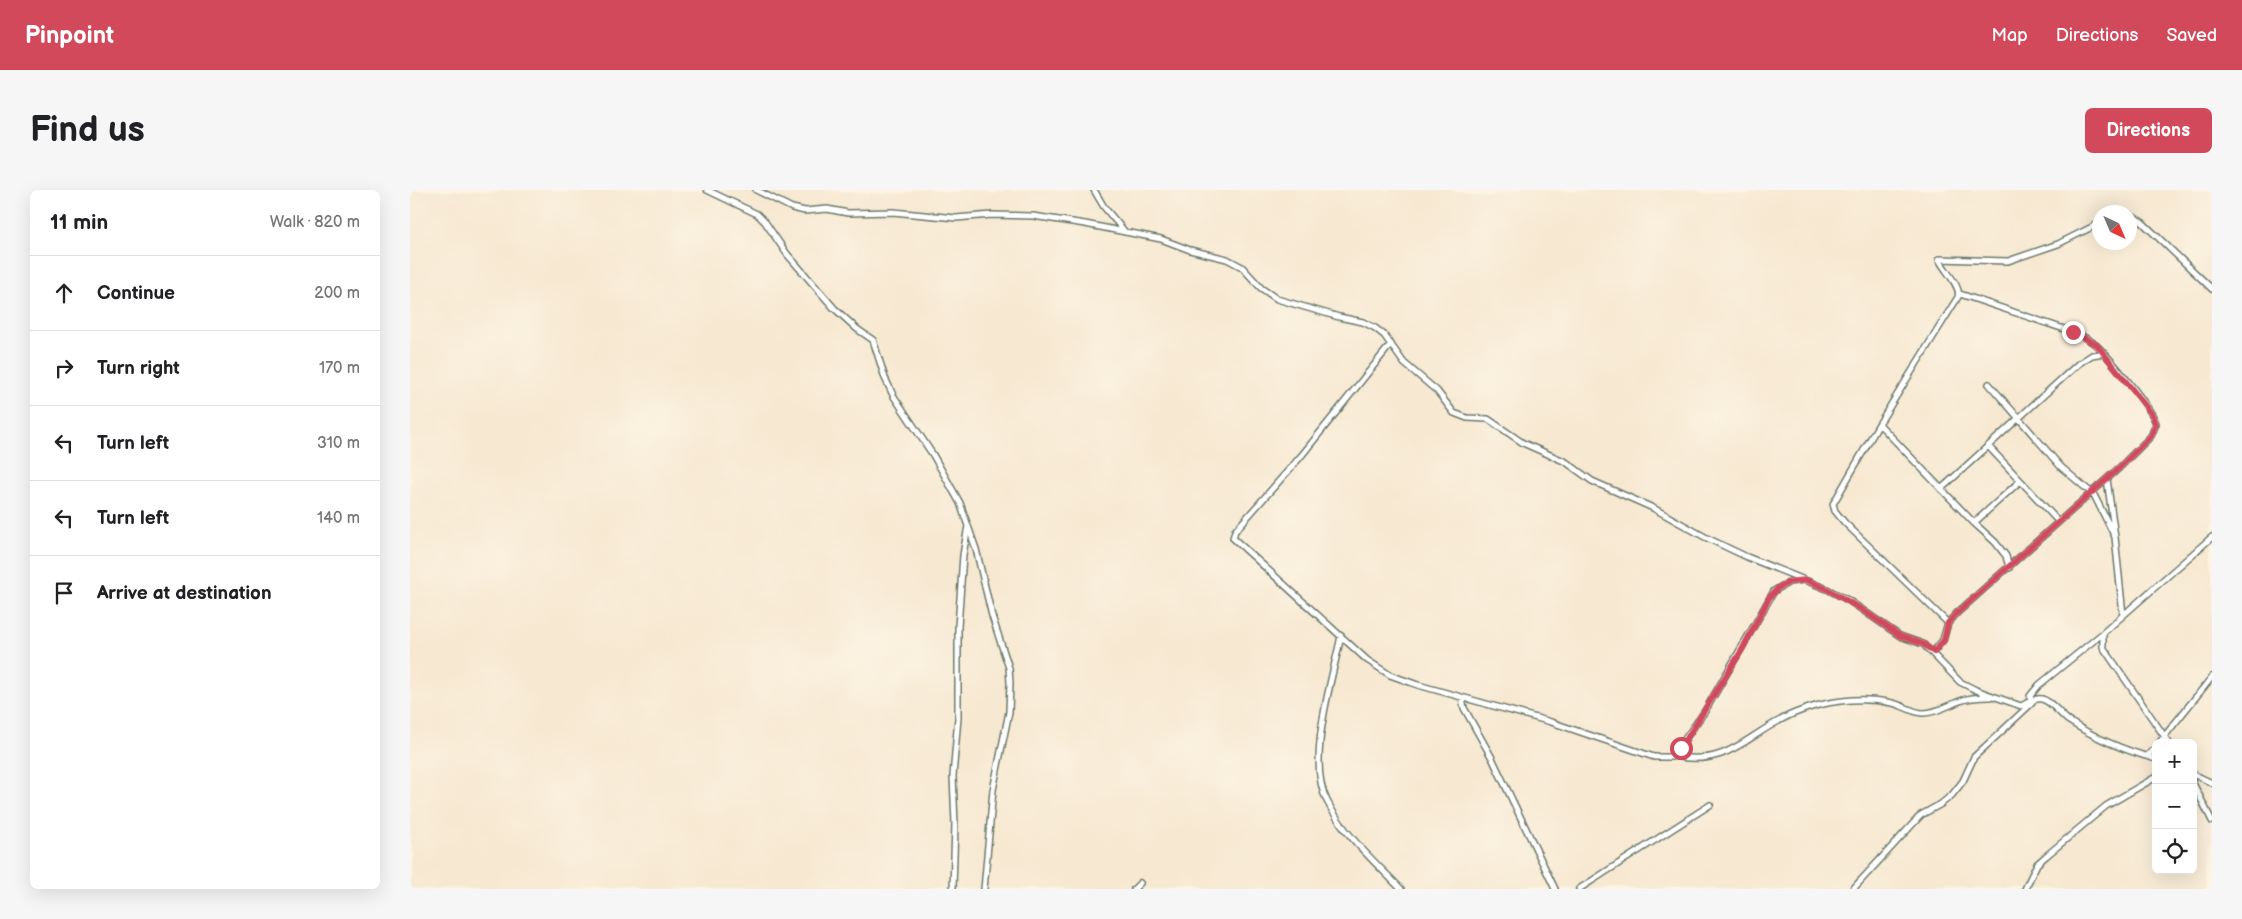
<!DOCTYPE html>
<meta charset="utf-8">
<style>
:root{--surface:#fff;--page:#f6f6f6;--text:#202124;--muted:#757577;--line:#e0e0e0;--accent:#d1495b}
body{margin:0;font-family:"Balsamiq Sans",sans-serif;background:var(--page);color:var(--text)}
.controls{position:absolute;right:15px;bottom:15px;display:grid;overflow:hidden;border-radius:8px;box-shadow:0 5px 20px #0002}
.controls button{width:45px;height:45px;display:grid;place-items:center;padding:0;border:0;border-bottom:1px solid var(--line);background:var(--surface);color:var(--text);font:25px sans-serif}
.compass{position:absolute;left:1682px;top:15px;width:45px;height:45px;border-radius:50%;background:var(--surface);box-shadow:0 5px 20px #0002;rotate:136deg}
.stop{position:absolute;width:15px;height:15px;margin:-11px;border:4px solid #d1495b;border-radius:50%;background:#fff}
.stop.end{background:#d1495b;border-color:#fff;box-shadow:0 1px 5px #0008}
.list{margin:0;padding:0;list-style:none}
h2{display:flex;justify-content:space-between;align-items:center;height:65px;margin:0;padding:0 20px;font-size:21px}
h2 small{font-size:16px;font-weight:400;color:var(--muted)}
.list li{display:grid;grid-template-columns:32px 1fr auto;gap:15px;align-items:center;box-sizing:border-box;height:75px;padding:0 20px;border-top:1px solid var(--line)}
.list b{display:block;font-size:19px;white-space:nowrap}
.list em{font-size:16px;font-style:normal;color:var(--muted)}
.icon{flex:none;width:28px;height:28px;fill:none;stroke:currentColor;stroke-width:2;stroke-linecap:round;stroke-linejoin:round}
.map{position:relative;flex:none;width:1802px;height:699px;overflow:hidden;border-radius:8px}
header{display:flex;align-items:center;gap:30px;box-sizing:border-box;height:70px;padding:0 25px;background:var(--accent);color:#fff}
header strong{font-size:24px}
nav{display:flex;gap:28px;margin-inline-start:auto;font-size:18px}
.intro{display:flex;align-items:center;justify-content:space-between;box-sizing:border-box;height:120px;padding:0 30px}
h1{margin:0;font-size:35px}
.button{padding:12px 22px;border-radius:8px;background:var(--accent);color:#fff;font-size:18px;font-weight:700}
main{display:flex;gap:30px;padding:0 30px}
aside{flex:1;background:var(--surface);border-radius:8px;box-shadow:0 5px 20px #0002}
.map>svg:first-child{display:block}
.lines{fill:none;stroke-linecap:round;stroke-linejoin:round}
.street-casing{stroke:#6b796b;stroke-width:8}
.street{stroke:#fff;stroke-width:5}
.route{stroke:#d1495b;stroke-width:6}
</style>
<header>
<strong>Pinpoint</strong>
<nav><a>Map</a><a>Directions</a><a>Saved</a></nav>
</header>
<div class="intro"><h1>Find us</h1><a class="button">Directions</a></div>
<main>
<aside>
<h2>11 min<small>Walk · 820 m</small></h2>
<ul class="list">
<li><svg class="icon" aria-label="ahead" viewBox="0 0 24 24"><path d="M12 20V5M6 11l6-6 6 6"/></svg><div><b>Continue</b></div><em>200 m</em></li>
<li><svg class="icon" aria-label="right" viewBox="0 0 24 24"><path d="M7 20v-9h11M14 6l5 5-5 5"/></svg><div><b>Turn right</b></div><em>170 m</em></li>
<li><svg class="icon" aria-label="left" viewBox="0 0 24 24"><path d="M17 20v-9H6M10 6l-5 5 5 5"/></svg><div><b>Turn left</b></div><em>310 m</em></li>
<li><svg class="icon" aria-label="left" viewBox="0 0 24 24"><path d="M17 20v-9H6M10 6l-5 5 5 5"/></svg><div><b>Turn left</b></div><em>140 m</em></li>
<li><svg class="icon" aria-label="arrive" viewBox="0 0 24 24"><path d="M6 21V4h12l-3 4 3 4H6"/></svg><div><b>Arrive at destination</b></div></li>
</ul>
</aside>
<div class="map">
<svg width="1802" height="699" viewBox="0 0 1802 699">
<rect width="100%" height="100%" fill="#fcf5e5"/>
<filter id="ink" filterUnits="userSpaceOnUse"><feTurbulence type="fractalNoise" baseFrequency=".02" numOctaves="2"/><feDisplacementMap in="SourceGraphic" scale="10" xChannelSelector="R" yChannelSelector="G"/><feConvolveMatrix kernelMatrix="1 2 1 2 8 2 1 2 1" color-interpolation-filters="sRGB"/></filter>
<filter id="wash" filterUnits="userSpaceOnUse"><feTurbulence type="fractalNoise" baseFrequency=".0096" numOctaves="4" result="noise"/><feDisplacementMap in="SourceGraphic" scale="20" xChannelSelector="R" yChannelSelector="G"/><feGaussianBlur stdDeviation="1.12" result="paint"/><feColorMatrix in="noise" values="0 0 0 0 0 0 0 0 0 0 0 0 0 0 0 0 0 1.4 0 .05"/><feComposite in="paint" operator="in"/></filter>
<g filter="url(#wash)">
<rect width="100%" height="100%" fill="#f7e8d1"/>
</g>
<g filter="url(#ink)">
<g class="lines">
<!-- street casing -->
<g class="street-casing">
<path id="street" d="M297 0 347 24 355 32 377 64 424 118 447 139 463 150 475 188 483 205 523 265 550 313 566 359 582 426 599 478 600 493 599 522 583 600 574 699
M346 0 382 18 395 21 417 19 438 23 483 22 546 28 582 25 623 26 675 34 751 49 780 60 817 69 832 77 851 98 867 109 929 127 953 132 965 138 974 145 994 173 1027 201 1044 223 1057 228 1078 229 1113 253 1156 272 1182 291 1243 318 1295 347 1337 367 1417 399 1438 410 1490 446 1513 454 1550 492 1566 500 1611 516C1617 514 1624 507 1632 509 1643 512 1650 525 1659 531 1685 548 1716 561 1746 569
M684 0 694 17 715 42
M1720 25 1732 32 1802 99
M981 154 892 265 825 341 823 348 957 470 980 485 1008 495 1141 532 1244 567H1262L1295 521 1364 401 1379 392 1393 390
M1579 194 1651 277 1684 305 1705 347
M1469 234 1564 333 1585 352 1596 366 1599 378
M1579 257 1648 331
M1697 289 1705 347 1713 425
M1531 299 1668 174 1682 165 1694 163
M1564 333 1610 291
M1538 433 1435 333 1425 321 1423 314 1469 234 1548 107C1552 97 1534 80 1529 69L1598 71 1648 54 1690 33
M1693 444V457L1759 553
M931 446C922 490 896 571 917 611 934 645 965 672 991 699
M1523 462 1533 450 1538 433 1547 423 1709 278 1741 246 1746 234C1744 221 1699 167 1687 156 1680 149 1671 146 1663 142L1550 104
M1052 508 1054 518 1082 568 1145 699
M1621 511 1620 506 1629 495 1693 443 1802 347
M1749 553 1802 487
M1264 566C1320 578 1338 542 1385 523 1414 511 1450 506 1482 513 1493 515 1503 523 1514 523 1526 523 1539 515 1550 511 1560 507 1570 507 1580 507
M1737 566 1746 557
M1783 584 1802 593
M1783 593 1802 631
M543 699 545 634 543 586 548 528V437L553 365 558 336
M724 699 730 693
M1169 699 1300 615
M1443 699 1511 625 1531 614 1542 605 1553 591 1564 567 1622 513
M1615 699 1627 674 1636 666 1696 616 1746 587"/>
</g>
<!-- street -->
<use href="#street" class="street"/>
</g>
</g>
<g class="lines" filter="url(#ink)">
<!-- route -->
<path class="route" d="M1271 558 1332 460 1359 408 1368 398 1379 392 1396 390 1417 399 1451 419 1490 446 1513 454 1524 462 1534 450 1538 433 1547 423 1709 278 1741 246 1746 234 1741 223 1687 155 1663 142"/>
</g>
</svg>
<div class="controls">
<button>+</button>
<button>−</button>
<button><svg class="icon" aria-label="locate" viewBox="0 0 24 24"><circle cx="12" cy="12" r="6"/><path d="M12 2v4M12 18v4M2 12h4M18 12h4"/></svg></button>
</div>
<svg class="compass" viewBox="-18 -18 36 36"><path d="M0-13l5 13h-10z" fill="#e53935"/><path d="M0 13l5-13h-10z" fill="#757577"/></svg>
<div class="stop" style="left:1271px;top:558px"></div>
<div class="stop end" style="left:1663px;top:142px"></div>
</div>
</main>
